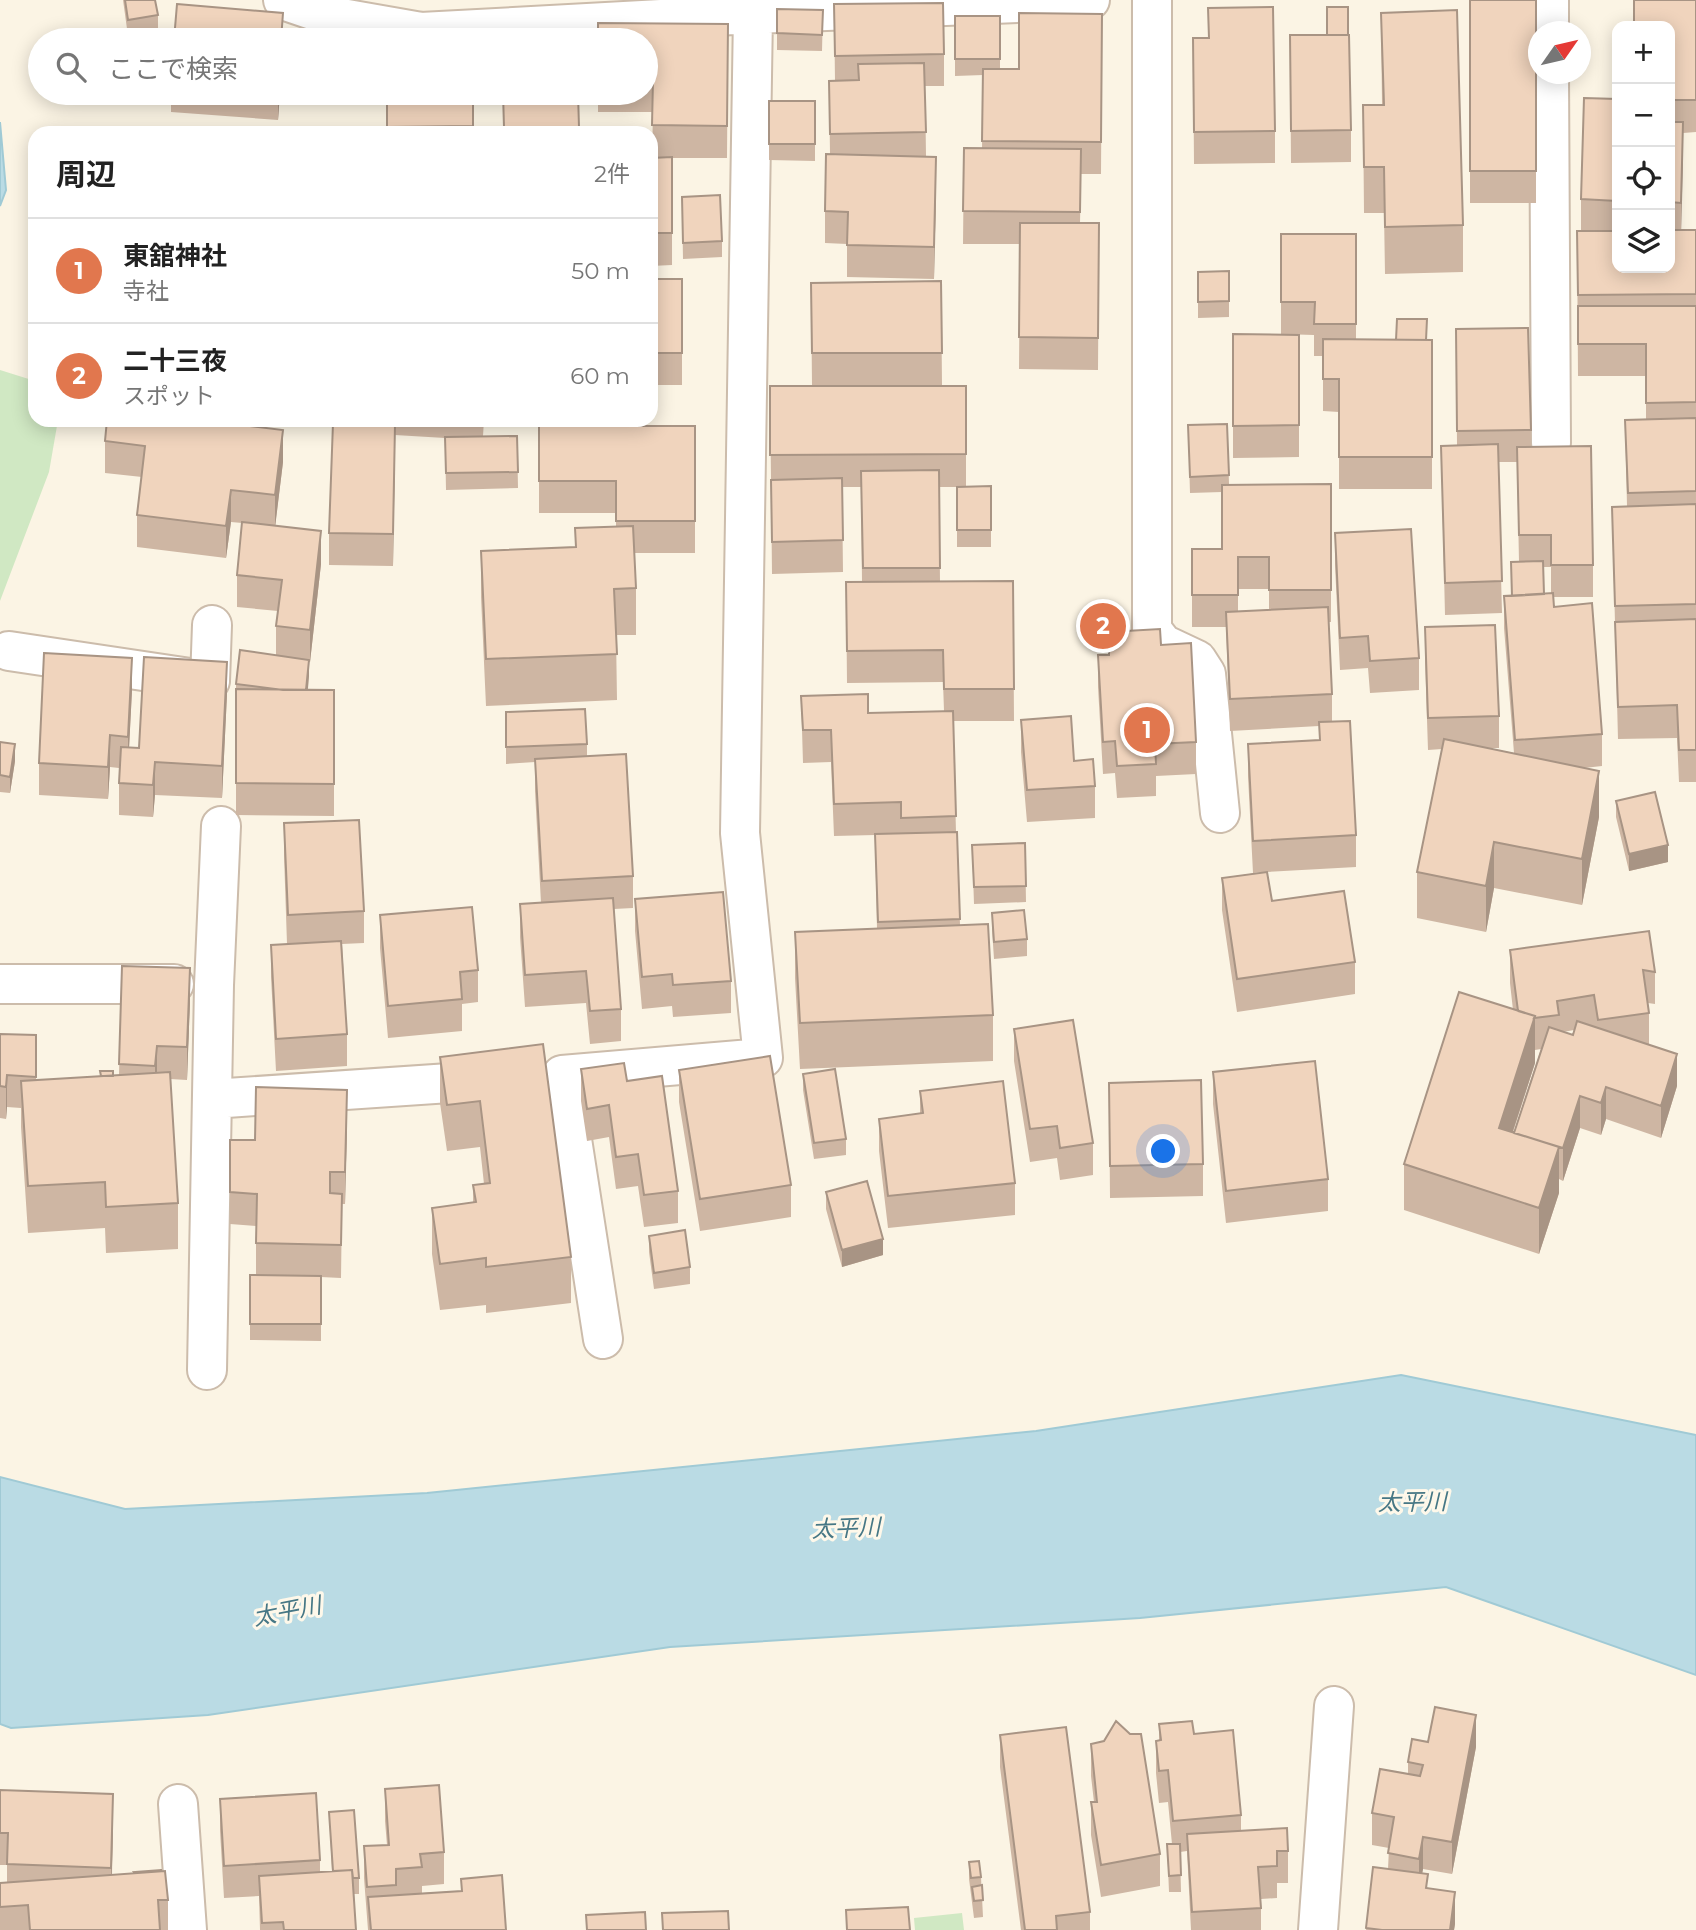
<!DOCTYPE html>
<html lang="ja">
<meta charset="utf-8">
<style>
:root{--surface:#fff;--page:#f6f6f6;--text:#222;--muted:#767676;--line:#e0e0e0;--accent:#e1774e}
body{margin:0;font-family:Montserrat,"Noto Sans JP",sans-serif;background:var(--page);color:var(--text)}
.controls{position:absolute;right:21px;top:21px;display:grid;overflow:hidden;border-radius:14px;box-shadow:0 4px 18px #0003}
.controls button{width:63px;height:63px;display:grid;place-items:center;padding:0;border:0;border-bottom:2px solid var(--line);background:var(--surface);color:var(--text);font:35px sans-serif}
.compass{position:absolute;left:1528px;top:21px;width:63px;height:63px;border-radius:50%;background:var(--surface);box-shadow:0 4px 18px #0003;rotate:56deg}
.you{position:absolute;left:1164px;top:1152px;width:24px;height:24px;margin:-18px;border:5px solid #fff;border-radius:50%;background:#1a73e8;box-shadow:0 0 0 10px #1a73e833}
.badge{display:grid;place-items:center;width:46px;height:46px;border-radius:50%;background:var(--accent);color:#fff;font-size:23px;font-weight:700}
.pin{position:absolute;translate:-50% -50%;border:4px solid #fff;box-shadow:0 2px 7px #0006}
.list{margin:0;padding:0;list-style:none}
h2{display:flex;justify-content:space-between;align-items:center;height:91px;margin:0;padding:0 28px;font-size:30px}
h2 small{font-size:23px;font-weight:400;color:var(--muted)}
.list li{display:grid;grid-template-columns:46px 1fr auto;gap:21px;align-items:center;box-sizing:border-box;height:105px;padding:0 28px;border-top:2px solid var(--line)}
.list b{display:block;font-size:26px;white-space:nowrap}
.list p{margin:0;font-size:23px;white-space:nowrap;color:var(--muted)}
.list em{font-size:23px;font-style:normal;color:var(--muted)}
.icon{flex:none;width:38px;height:38px;fill:none;stroke:currentColor;stroke-width:2;stroke-linecap:round;stroke-linejoin:round}
.map{position:relative;flex:none;width:1696px;height:1930px;overflow:hidden}
.search{position:absolute;background:var(--surface);box-shadow:0 4px 18px #0003;left:28px;top:28px;width:630px;height:77px;display:flex;align-items:center;gap:18px;box-sizing:border-box;padding:0 24px;border-radius:38px;color:var(--muted);font-size:26px}
.panel{position:absolute;background:var(--surface);box-shadow:0 4px 18px #0003;left:28px;top:126px;width:630px;height:301px;border-radius:21px}
.map>svg:first-child{display:block}
.green{fill:#d0e8c3}
.water{fill:#badbe4;stroke:#a0cad5;stroke-width:2}
.lines{fill:none;stroke-linecap:round;stroke-linejoin:round}
.minor-casing{stroke:#ccbcab;stroke-width:42}
.minor{stroke:#fff;stroke-width:38}
.wall{fill:#ceb6a3;fill-rule:evenodd}
.shaded-wall{fill:#a89484}
.building{fill:#f0d4bd;stroke:#a89484;stroke-width:2}
.labels{text-anchor:middle;stroke-width:6;stroke-linejoin:round;paint-order:stroke}
.water-label{font-size:23px;font-style:italic;fill:#467785;stroke:#fef8ea}
</style>
<div class="map">
<svg width="1696" height="1930" viewBox="0 0 1696 1930">
<rect width="100%" height="100%" fill="#fbf4e4"/>
<!-- green -->
<path class="green" d="M0 370 35 381V420H58L49 472 0 601Z
M962 1913 964 1930H915L914 1918Z"/>
<!-- water -->
<path class="water" d="M0 122 6 190 0 206Z
M1401 1375 1696 1435V1675L1446 1587 1140 1618 670 1647 208 1715 11 1728 0 1724V1477L125 1509 427 1493 1036 1431Z"/>
<g class="lines">
<!-- minor casing -->
<g class="minor-casing">
<path id="minor" d="M283 0 330 16 421 32 753 14 1090 0
M1152 0V646
M1549 0V32
M1549 74 1551 443
M1152 630 1163 644 1197 660 1206 674 1220 813
M9 651 210 681 212 625
M0 984H174
M212 1099 494 1080
M603 1339 562 1075 763 1058 740 833 753 14
M207 1370 214 985 221 826
M178 1804 187 1930
M1318 1930 1334 1706"/>
</g>
<!-- minor -->
<use href="#minor" class="minor"/>
</g>
<!-- wall -->
<path class="wall" d="M123 0H155L158 15V32L128 36Z
M1470 0H1536V203H1470Z
M1696 0V132L1683 133 1681 230H1696V782H1679L1677 738 1618 739 1612 507 1627 506 1625 420 1646 419V376H1578L1577 231H1581V199L1617 99V268H1670V26Z
M834 4 944 54V86H925L926 156 936 189 934 279 847 277V244L825 243V211L830 154 829 81H835Z
M1208 8 1275 131V163L1194 164 1193 38H1208Z
M777 9 823 10 822 51 777 50Z
M1381 13 1463 225V272L1385 274 1384 213H1364L1363 105H1382Z
M1102 14 1101 174H1081L1080 223H1099L1098 370 1019 369 1020 244H963L964 148 982 149 983 75 955 76V16H1000V69H1019Z
M728 24 727 158H672V265L651 266V158L652 157 653 112H598V93H646V40Z
M1290 35 1351 130V162L1291 163Z
M171 93H280L278 120 171 112Z
M293 93H339L338 98Z
M387 93H473V133H387Z
M503 93H578L579 133H503Z
M769 101H815V161L769 160Z
M682 197 722 241V257L683 259Z
M1281 234H1356V340H1432V489H1339V412L1323 411V356H1314V335L1281 334Z
M1229 271V317L1198 318V272Z
M651 279H682V385H651Z
M941 281 942 385H812L811 283Z
M1528 328 1531 447 1593 565V597H1553L1554 607 1602 734V766L1584 768 1599 817 1582 905 1494 888 1486 932 1417 918V872L1442 749 1428 750 1425 659V627L1499 716V748H1487L1514 753 1504 628V596H1511L1519 562 1517 462H1498L1502 613 1445 615 1441 446 1457 445 1456 329ZM1543 567H1551V593L1544 594Z
M1233 334 1299 335V457L1233 458Z
M770 386H966V487H939L940 581H1013L1014 721H953L956 832H957L960 925 993 1015V1061L800 1069 795 978V932L877 929 875 835 834 836 831 762 803 763 801 696 868 713 944 711 943 682 847 683 846 582H862L861 487H842L843 572 772 574Z
M386 420H484L483 436H517L518 488 446 490 445 438 395 435 393 566 329 565V533L386 424Z
M1227 424 1229 484H1331V622H1328L1332 694V721L1356 835V867L1267 872 1272 901 1355 962V994L1237 1012 1222 910V878L1263 872 1253 873 1248 776V744L1319 740V726L1230 731 1226 627H1192V549H1222V492L1190 493 1188 425ZM1238 589H1269V610L1238 611Z
M539 426H695V553H634L636 588V635H616L617 700 486 706 481 597V551L575 547V528L616 527V513H539Z
M105 441 283 462 275 526 321 564 310 662H309L308 690H334V816L236 815V684L276 655V626L278 611 237 607V575L242 523 231 522 226 558 137 547V515L142 477 105 473Z
M991 486V547H957V487Z
M1335 533 1419 658V690L1370 693 1368 668 1340 670 1335 565Z
M1161 645 1196 742V774L1156 776V796L1117 798 1115 773 1103 774 1098 687V655H1109Z
M132 690 129 747 139 748 227 694 222 798 155 795 153 817 119 815V768L110 767 108 799 39 795V763Z
M506 712 587 744V757L633 876V908L614 909 621 1009V1041L590 1044 586 1003 525 1007 520 937V904L541 903 535 791V762L506 764Z
M1021 720 1074 761 1095 786V818L1027 822 1021 752Z
M0 742 15 761 10 793 0 792Z
M1616 801 1668 862 1629 871 1616 817Z
M284 823 364 911V943L342 944 347 1034V1066L276 1071 271 977V945L287 944 284 855Z
M1025 843 1026 902 974 904 972 845Z
M635 899 731 981V1013L673 1017 672 1006 642 1009 635 931Z
M992 913 1027 939V956L994 959 992 929Z
M380 915 478 970V1002L462 1004V1031L388 1038 380 948Z
M1510 950 1655 972V1004L1648 1003 1649 1013V1045L1677 1086 1661 1138 1606 1119 1601 1135 1580 1128 1563 1181 1559 1179V1193L1539 1254 1404 1210V1164L1513 1010 1510 983ZM1574 1030 1573 1035 1563 1032ZM1541 1049 1514 1133 1513 1132 1535 1063V1050Z
M122 966 190 1000 187 1080 170 1079 178 1203V1249L106 1253 105 1228 28 1233 21 1127V1108L7 1107 6 1119 0 1118V1034L36 1035V1080L119 1075Z
M1014 1029 1093 1143V1175L1060 1180 1057 1158 1030 1162 1014 1061Z
M543 1044 571 1257V1303L486 1313V1305L440 1310 432 1254V1208L473 1203V1185L484 1184 480 1147 447 1151 440 1103V1057Z
M581 1069 627 1081 678 1191V1223L644 1227 638 1186 616 1189 609 1137 587 1141 581 1101Z
M679 1070 791 1185V1217L700 1231 679 1102Z
M1213 1072 1328 1179V1211L1226 1223 1213 1104Z
M803 1074 846 1139V1155L814 1159 803 1090Z
M1109 1083 1203 1164V1196L1110 1198Z
M920 1091 1015 1183V1215L888 1228 879 1151V1119L920 1114Z
M347 1122 345 1204H342L341 1278 321 1277V1341L250 1340V1275H256V1226L230 1224V1140H255Z
M826 1192 883 1255 842 1267 826 1209Z
M649 1236 690 1267V1284L654 1289 649 1252Z
M1159 1724 1194 1734 1241 1815V1831L1288 1851V1883H1277V1898L1261 1899V1930H1191L1187 1851 1180 1852 1181 1892H1169L1167 1844H1172L1168 1802 1159 1803 1156 1773V1741L1159 1740Z
M1000 1735 1090 1912V1930H1021L1000 1767Z
M1428 1742 1476 1747 1452 1874 1423 1869 1422 1873 1428 1889 1455 1924 1454 1930H1366L1373 1867 1388 1869 1389 1848 1372 1845V1813L1408 1774V1762Z
M1091 1744 1160 1854V1886L1101 1897 1091 1835V1802H1094L1091 1776Z
M385 1789 444 1852V1884L422 1886V1893L461 1891V1879L506 1930H368L364 1878V1846L387 1845 385 1821Z
M0 1790 113 1826 112 1875 168 1900V1930H0V1883H7V1865H0Z
M220 1799 320 1860V1872L332 1871 329 1812 359 1878V1894H354L356 1930H260L259 1896 224 1898 220 1831Z
M969 1862 981 1877 983 1917 974 1918 969 1879Z"/>
<!-- shaded-wall -->
<path class="shaded-wall" d="M278 93H280L278 120Z
M1683 122V154L1681 235V203Z
M936 157V189L934 279V247Z
M395 424V456L393 566V534Z
M283 430V462L275 528V495Z
M231 490V522L226 558V526Z
M321 531V564L310 662V630Z
M132 658V690L128 769V737Z
M309 660V676L306 709V692Z
M227 662V694L222 798V766Z
M110 735V767L108 799V767Z
M15 744V761L10 793V777Z
M155 762V795L153 817V785Z
M1599 771V817L1582 905V859Z
M1494 842V888L1486 932V886Z
M1668 845V862L1629 871V854Z
M190 968V1000L187 1080V1047Z
M1535 1016V1063L1499 1174V1128Z
M157 1046V1078L155 1098V1066Z
M1677 1054V1086L1661 1138V1106Z
M7 1075V1107L6 1119V1087Z
M1606 1087V1119L1601 1135V1103Z
M347 1090V1122L345 1204V1172Z
M1580 1096V1128L1563 1181V1148Z
M1559 1147V1193L1539 1254V1208Z
M883 1239V1255L842 1267V1250Z
M1476 1715V1747L1452 1874V1842Z
M113 1794V1826L111 1900V1868Z
M1423 1837V1869L1419 1891V1859Z
M1455 1892V1924L1454 1930H1450Z"/>
<!-- building -->
<path class="building" d="M125 0H155L158 15 128 20Z
M1470 0H1536V171H1470Z
M1634 0H1696V100H1670V26H1634Z
M943 3 944 54 835 56 834 4Z
M177 4 283 13 281 40H174Z
M1273 7 1275 131 1194 132 1193 38H1209L1208 8Z
M1327 7H1348V35H1327Z
M777 9 823 10 822 35 777 33Z
M1457 10 1463 225 1385 227 1384 167H1364L1363 105H1384L1381 13Z
M1019 13 1102 14 1101 142 982 141 983 69H1019Z
M955 16H1000V59H955Z
M598 23 728 24 727 126 652 125 653 80H646V40H598Z
M387 31H472V40H387Z
M298 32 343 37V40H297Z
M1290 35H1349L1351 130 1291 131Z
M924 63 926 132 830 134 829 81 859 80 858 64Z
M387 93H473V126L387 127Z
M503 93H578L579 127H504Z
M1584 98 1617 99V201L1581 199Z
M769 101H815V144H769Z
M1670 122H1683L1681 203 1670 202Z
M964 148 1081 149 1080 212 963 211Z
M826 154 936 157 934 247 847 245 848 212 825 211Z
M672 157V233H651V158Z
M720 195 722 241 683 243 682 197Z
M1020 223H1099L1098 338 1019 337Z
M1670 230H1696V294L1578 295 1577 231H1617V268H1670Z
M1281 234H1356V324H1314L1315 302H1281Z
M1229 271V301L1198 302V272Z
M651 279H682V353H651Z
M941 281 942 353H812L811 283Z
M1578 306H1696V402L1646 403V344H1578Z
M1397 319H1427L1426 340H1396Z
M1528 328 1531 430 1457 431 1456 329Z
M1233 334 1299 335V425L1233 426Z
M1323 339 1432 340V457H1339V379H1323Z
M770 386H966V454L770 455Z
M1696 418V491L1628 493 1625 420Z
M107 420H201L283 430 275 495 231 490 226 526 137 515 145 446 105 441Z
M333 423 395 424 393 534 329 533Z
M1227 424 1229 475 1190 477 1188 425Z
M539 426H695V521H616V481H539Z
M517 436 518 472 446 473 445 437Z
M1498 444 1502 581 1445 583 1441 446Z
M1591 446 1593 565H1551V535H1519L1517 447Z
M939 470 940 568H863L861 471Z
M842 478 843 540 772 542 771 480Z
M1331 484V590H1269V557H1238V595H1192V549H1222V485Z
M991 486V530H957V487Z
M1696 504V604L1615 606 1612 507Z
M242 522 321 531 310 630 276 626 282 580 237 575Z
M633 526 636 588 614 589 617 654 486 659 481 551 576 547 575 528Z
M1411 529 1419 658 1370 661 1368 636 1340 638 1335 533Z
M1543 561 1544 594 1512 596 1511 562Z
M1013 581 1014 689H944L943 650 847 651 846 582Z
M1553 593 1554 607 1592 603 1602 734 1515 740 1504 596Z
M1328 607 1332 694 1230 699 1226 612Z
M1696 619V750H1679L1677 705 1618 707 1615 622Z
M1495 625 1499 716 1428 718 1425 627Z
M1160 629 1161 645 1191 643 1196 742 1155 744 1156 764 1117 766 1115 741 1103 742 1098 655H1109V632Z
M240 650 309 660 306 690H283L236 684Z
M44 653 132 658 128 737 110 735 108 767 39 763Z
M144 657 227 662 222 766 155 762 153 785 119 783 121 747 139 748Z
M236 689 334 690V784L236 783Z
M868 694V713L953 711 956 816 901 818V802L834 804 831 730H803L801 696Z
M585 709 587 744 506 747V712Z
M1071 716 1074 761 1093 759 1095 786 1027 790 1021 720Z
M1350 721 1356 835 1253 841 1248 744 1320 740 1319 722Z
M1444 739 1599 771 1582 859 1494 842 1486 886 1417 872Z
M0 742 15 744 10 777 0 775Z
M626 754 633 876 542 881 535 759Z
M1655 792 1668 845 1629 854 1616 801Z
M359 820 364 911 288 915 284 823Z
M957 832 960 919 878 922 875 834Z
M1025 843 1026 886 974 887 972 845Z
M1267 872 1272 901 1344 891 1355 962 1237 979 1222 878Z
M723 892 731 981 673 985 672 974 642 977 635 899Z
M613 898 621 1009 590 1011 586 971 525 975 520 904Z
M472 907 478 970 460 972 462 999 388 1006 380 915Z
M1024 910 1027 939 994 942 992 913Z
M988 924 993 1015 800 1023 795 932Z
M1649 931 1655 972 1643 970 1649 1013 1598 1020 1594 995 1557 1001 1559 1015 1534 1018 1535 1016 1518 1011 1510 950Z
M341 941 347 1034 276 1039 271 945Z
M122 966 190 968 187 1047 157 1046 155 1066 119 1064Z
M1459 992 1535 1016 1499 1128 1559 1147 1539 1208 1404 1164Z
M1073 1020 1093 1143 1060 1148 1057 1126 1030 1129 1014 1029Z
M1577 1021 1677 1054 1661 1106 1606 1087 1601 1103 1580 1096 1563 1148 1514 1133 1549 1027 1573 1035Z
M0 1034 36 1035V1077L7 1075 6 1087 0 1086Z
M543 1044 571 1257 486 1267V1258L440 1264 432 1208 476 1202 473 1185 490 1183 480 1101 447 1105 440 1057Z
M770 1056 791 1185 700 1199 679 1070Z
M1315 1061 1328 1179 1226 1191 1213 1072Z
M624 1063 627 1081 662 1076 678 1191 644 1195 638 1154 616 1157 609 1105 587 1109 581 1069Z
M835 1069 846 1139 814 1143 803 1074Z
M100 1071H113V1076H101Z
M170 1072 178 1203 106 1207 105 1182 28 1186 21 1081Z
M1201 1080 1203 1164 1110 1166 1109 1083Z
M1003 1081 1015 1183 888 1196 879 1119 923 1113 920 1091Z
M256 1087 347 1090 345 1172H330V1193L342 1194 341 1245 256 1243 257 1194 230 1192V1140H255Z
M867 1181 883 1239 842 1250 826 1192Z
M685 1230 690 1267 654 1273 649 1236Z
M250 1275 321 1276V1324H250Z
M1435 1707 1476 1715 1452 1842 1423 1837 1419 1859 1388 1853 1394 1817 1372 1813 1380 1769 1420 1776 1423 1765 1408 1762 1412 1739 1428 1742Z
M1116 1721 1130 1734H1141L1160 1854 1101 1865 1091 1802H1097L1091 1744 1104 1741Z
M1192 1721 1194 1734 1233 1730 1241 1815 1173 1821 1168 1770 1159 1771 1156 1741 1161 1740 1159 1724Z
M1066 1727 1090 1912 1056 1916 1057 1930H1025L1000 1735Z
M439 1785 444 1852 420 1854 422 1867 396 1869V1885L367 1887 364 1846 389 1845 385 1789Z
M0 1790 113 1794 111 1868 7 1864 8 1833H0Z
M316 1793 320 1860 224 1866 220 1799Z
M354 1810 359 1878H353L352 1870 333 1871 329 1812Z
M1287 1828 1288 1851H1277V1866L1258 1867 1261 1908 1192 1912 1187 1834Z
M1167 1844H1180L1181 1875 1169 1876Z
M979 1861 981 1877 971 1878 969 1862Z
M1373 1867 1428 1874 1426 1888 1455 1892 1450 1930H1382L1366 1928Z
M162 1870 135 1873 134 1872Z
M352 1870 356 1930H284L283 1922 262 1923 259 1876Z
M165 1871 168 1900H158L160 1930H30L28 1905 0 1907V1883Z
M502 1875 506 1930H371L368 1897 462 1891 461 1879Z
M982 1885 983 1900 974 1901 972 1887Z
M908 1907 910 1930H847L846 1910Z
M728 1911 729 1930H663L662 1913Z
M645 1912 646 1930H587L586 1915Z"/>
<g class="labels">
<!-- water labels -->
<g class="water-label">
<text transform="translate(1412 1502) rotate(-1)" y="8">太平川</text>
<text transform="translate(846 1528) rotate(-2)" y="8">太平川</text>
<text transform="translate(287 1611) rotate(-11)" y="8">太平川</text>
</g>
</g>
</svg>
<div class="controls">
<button>+</button>
<button>−</button>
<button><svg class="icon" aria-label="locate" viewBox="0 0 24 24"><circle cx="12" cy="12" r="6"/><path d="M12 2v4M12 18v4M2 12h4M18 12h4"/></svg></button>
<button><svg class="icon" aria-label="layers" viewBox="0 0 24 24"><path d="M12 4l9 5-9 5-9-5zM3 14l9 5 9-5"/></svg></button>
</div>
<svg class="compass" viewBox="-18 -18 36 36"><path d="M0-13l5 13h-10z" fill="#e53935"/><path d="M0 13l5-13h-10z" fill="#767676"/></svg>
<div class="you"></div>
<div class="pin badge" style="left:1147px;top:730px">1</div>
<div class="pin badge" style="left:1103px;top:626px">2</div>
<div class="search"><svg class="icon" aria-label="search" viewBox="0 0 24 24"><circle cx="10" cy="10" r="6"/><path d="M15 15l6 6"/></svg>ここで検索</div>
<section class="panel">
<h2>周辺<small>2件</small></h2>
<ul class="list">
<li><span class="badge">1</span><div><b>東舘神社</b><p>寺社</p></div><em>50 m</em></li>
<li><span class="badge">2</span><div><b>二十三夜</b><p>スポット</p></div><em>60 m</em></li>
</ul>
</section>
</div>
